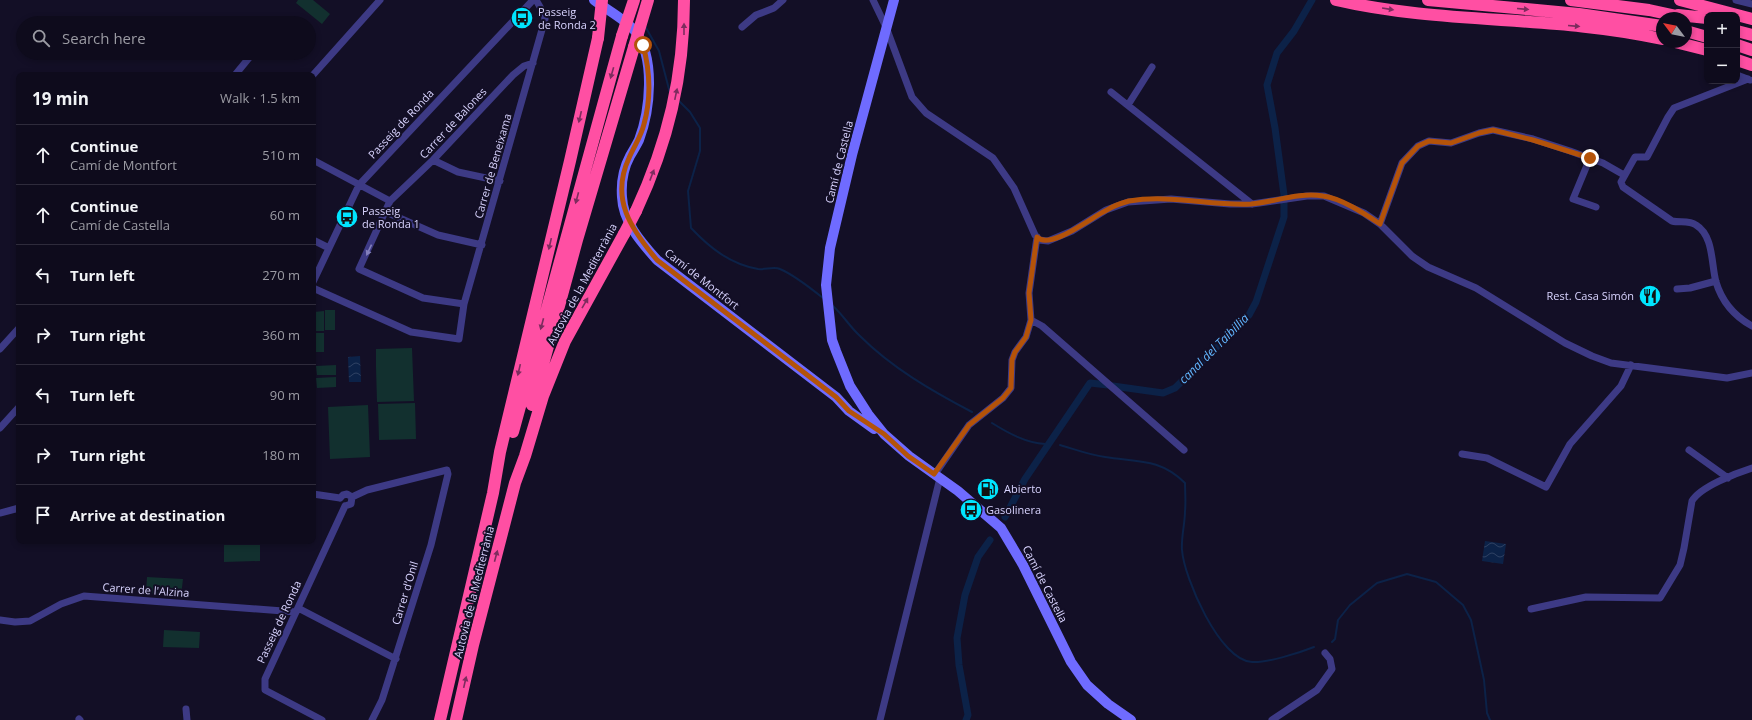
<!DOCTYPE html>
<meta charset="utf-8">
<style>
:root{--surface:#0e0b1c;--page:#171425;--text:#f1f3f6;--muted:#9b9ba3;--line:#2e2b3b}
body{margin:0;font-family:"Open Sans",sans-serif;background:var(--page);color:var(--text)}
.controls{position:absolute;right:12px;top:12px;display:grid;overflow:hidden;border-radius:8px;box-shadow:0 2px 6px #0003}
.controls button{width:36px;height:36px;display:grid;place-items:center;padding:0;border:0;border-bottom:1px solid var(--line);background:var(--surface);color:var(--text);font:20px sans-serif}
.compass{position:absolute;left:1656px;top:12px;width:36px;height:36px;border-radius:50%;background:var(--surface);box-shadow:0 2px 6px #0003;rotate:302deg}
.stop{position:absolute;width:12px;height:12px;margin:-9px;border:3px solid #b45309;border-radius:50%;background:#fff}
.stop.end{background:#b45309;border-color:#fff;box-shadow:0 1px 4px #0008}
.list{margin:0;padding:0;list-style:none}
h2{display:flex;justify-content:space-between;align-items:center;height:52px;margin:0;padding:0 16px;font-size:17px}
h2 small{font-size:13px;font-weight:400;color:var(--muted)}
.list li{display:grid;grid-template-columns:26px 1fr auto;gap:12px;align-items:center;box-sizing:border-box;height:60px;padding:0 16px;border-top:1px solid var(--line)}
.list b{display:block;font-size:15px;white-space:nowrap}
.list p{margin:0;font-size:13px;white-space:nowrap;color:var(--muted)}
.list em{font-size:13px;font-style:normal;color:var(--muted)}
.icon{flex:none;width:22px;height:22px;fill:none;stroke:currentColor;stroke-width:2;stroke-linecap:round;stroke-linejoin:round}
.map{position:relative;flex:none;width:1752px;height:720px;overflow:hidden}
.search{position:absolute;background:var(--surface);box-shadow:0 2px 6px #0003;left:16px;top:16px;width:300px;height:44px;display:flex;align-items:center;gap:10px;box-sizing:border-box;padding:0 14px;border-radius:22px;color:var(--muted);font-size:15px}
.panel{position:absolute;background:var(--surface);box-shadow:0 2px 6px #0003;left:16px;top:72px;width:300px;height:472px;border-radius:8px}
.map>svg:first-child{display:block}
.green{fill:#12302f}
.water{fill:url(#water-waves)}
.lines{fill:none;stroke-linecap:round;stroke-linejoin:round}
.stream{stroke:#0c2248;stroke-width:2}
.canal{stroke:#0c2248;stroke-width:7}
.street{stroke:#3d3a85;stroke-width:7}
.secondary{stroke:#6f6bff;stroke-width:10}
.highway{stroke:#ff4fa3;stroke-width:12}
.highway-bridge{stroke:#ff4fa3;stroke-width:12}
.oneway{fill:#7d2c5e}
.oneway2{fill:#837fbc}
.route{stroke:#b45309;stroke-width:5}
.labels{text-anchor:middle;stroke-width:4;stroke-linejoin:round;paint-order:stroke}
.poi-label{font-size:11px;fill:#d9d4ff;stroke:#130f26;text-anchor:start}
.street-label{font-size:11px;fill:#d9d4ff;stroke:#130f26}
.water-label{font-size:12px;font-style:italic;fill:#62b6ff;stroke:#130f26}
</style>
<div class="map">
<svg width="1752" height="720" viewBox="0 0 1752 720">
<defs>
<pattern id="water-waves" width="16" height="10" patternUnits="userSpaceOnUse"><rect width="16" height="10" fill="#0c2248"/><path d="M0 5q4-4 8 0t8 0" fill="none" stroke="#2f4163"/></pattern>
</defs>
<rect width="100%" height="100%" fill="#130f26"/>
<!-- green -->
<path class="green" d="M298 0H313L330 14 322 24 296 3Z
M325 310H335V330H325Z
M324 311V331H315L314 312Z
M314 333H324V352H315Z
M412 348 414 401 377 402 376 367H384H376V349Z
M336 365V375H317L316 366Z
M336 377V387L317 388 316 378Z
M415 403 416 439 379 440 378 404Z
M368 405 370 457 330 459 328 407Z
M224 545H260V561L224 562Z
M147 577 183 579 181 596 146 593Z
M164 630 200 632 199 648 163 647Z"/>
<!-- water -->
<path class="water" d="M360 356 361 382H349L348 357Z
M1485 541 1506 544 1503 564 1482 561Z"/>
<g class="lines">
<!-- stream -->
<path class="stream" d="M645 26 659 51 670 93
M679 101 690 112 700 128V151L688 191 691 228C710 248 730 264 758 269 765 270 774 266 780 269 792 274 813 290 823 298
M833 306C843 315 850 327 860 336 892 368 932 391 972 412
M992 423C1008 433 1026 443 1045 444
M1060 445C1074 449 1090 455 1105 457 1137 462 1160 458 1185 483 1185 492 1186 502 1185 511 1185 524 1181 537 1182 550 1184 578 1220 661 1252 662 1267 663 1299 653 1314 647
M1332 642 1335 639 1338 620 1350 605 1377 583 1407 574 1436 582 1463 605 1471 620 1484 680 1487 713 1490 720"/>
<!-- canal -->
<path class="canal" d="M1284 195 1275 128 1267 85 1277 53 1294 31 1312 0
M1113 386 1163 393 1175 388 1249 315 1256 302 1284 217V203
M1005 517 1025 479 1090 383 1108 385
M966 720 968 715 959 665 957 638 965 595 978 557 990 540"/>
<!-- street -->
<path class="street" d="M873 0 886 27 912 97 926 113 993 158 1014 188 1035 235 1039 240 1048 241 1072 231 1106 210 1128 202 1171 199 1230 204H1252L1307 196H1324L1364 213 1380 224 1412 256 1428 267 1476 288 1565 343 1592 356 1611 363 1727 378 1752 373
M1736 0 1752 4
M742 27 756 15 774 8 783 0
M235 75 253 53
M313 75 380 0
M1737 75 1750 80
M1748 79 1674 108 1668 117 1648 155 1647 157H1635L1621 182 1623 187 1672 221C1680 223 1689 220 1696 225 1714 236 1711 264 1716 282 1722 302 1734 316 1752 326
M1111 92 1252 204
M1128 105 1152 67
M1590 158 1573 199 1596 207
M313 160 390 201
M433 160 458 172 500 181
M386 212 438 235 482 245
M1380 224 1402 163 1418 146 1429 141 1451 143 1479 133 1493 130 1533 139 1570 151 1603 163 1624 175
M313 240 329 248
M313 282 359 185 533 0
M313 288 411 332 459 339 464 304 545 19 543 12 536 0
M1677 289 1690 288 1716 281
M464 304 423 298 359 269 390 201 433 160 513 75 524 66 533 63
M1031 320 1042 326 1184 450
M0 349 19 328
M0 428 19 407
M1689 450 1728 478
M1462 454 1487 458 1546 487 1570 444 1621 386 1631 365
M935 474 969 425 1003 398 1011 388 1012 360 1015 352 1026 337 1031 320 1029 293 1037 237
M313 494 340 498
M352 497 367 490 447 470 448 474 431 545 382 700 372 720
M340 498 343 495 347 494 352 497 351 504 345 506
M0 513 19 508
M298 608 396 659
M1531 609 1586 597 1660 598 1680 565 1684 548 1692 501C1700 487 1736 473 1752 468
M0 620 15 622 30 621 61 604 84 596 296 612
M186 709 187 720
M79 719 80 720
M322 720 265 690V679L345 506
M880 720 940 478
M1272 720 1317 690 1332 669 1330 659 1325 653"/>
<!-- secondary -->
<path class="secondary" d="M594 0C607 10 625 19 635 31 656 58 650 111 639 140 636 146 633 151 630 156 623 169 621 183 622 197 623 222 641 242 657 260L836 397 849 411 874 429
M894 0 852 155 830 248 826 285 832 340 836 351 850 386 868 414 884 434 909 456 958 491 1001 528 1023 565 1071 662 1087 685 1108 704 1131 720"/>
<!-- highway -->
<path class="highway" d="M1336 0C1443 25 1555 15 1662 39
M1428 0 1579 14 1662 26
M1571 0 1649 10 1686 18
M1680 0 1752 19
M1678 15 1707 18
M1686 31 1707 37
M1737 31 1752 35
M1675 42 1707 50
M1737 45 1752 50
M1737 60 1752 65
M636 211C668 142 684 76 684 0
M532 405 577 240 634 47
M513 432 622 36
M440 720 493 493 500 452 570 161 598 38
M456 720 473 645 515 483 525 456 543 396 565 341 624 234"/>
<!-- highway-bridge -->
<path class="highway-bridge" d="M622 36 634 0
M598 38 602 0
M634 47 648 0
M624 234 636 211"/>
</g>
<!-- one-way arrows -->
<defs><path id="oneway-solid" d="M-6-.8H1V-3.2L6.5 0L1 3.2V.8H-6Z"/></defs>
<g class="oneway">
<use href="#oneway-solid" transform="translate(1388 9) rotate(9)"/>
<use href="#oneway-solid" transform="translate(1523 9) rotate(5)"/>
<use href="#oneway-solid" transform="translate(1574 26) rotate(5)"/>
<use href="#oneway-solid" transform="translate(684 29) rotate(-90)"/>
<use href="#oneway-solid" transform="translate(612 73) rotate(106)"/>
<use href="#oneway-solid" transform="translate(676 94) rotate(-78)"/>
<use href="#oneway-solid" transform="translate(580 117) rotate(103)"/>
<use href="#oneway-solid" transform="translate(652 175) rotate(-69)"/>
<use href="#oneway-solid" transform="translate(577 198) rotate(105)"/>
<use href="#oneway-solid" transform="translate(550 244) rotate(103)"/>
<use href="#oneway-solid" transform="translate(585 303) rotate(-60)"/>
<use href="#oneway-solid" transform="translate(542 324) rotate(105)"/>
<use href="#oneway-solid" transform="translate(519 370) rotate(103)"/>
<use href="#oneway-solid" transform="translate(496 556) rotate(-75)"/>
<use href="#oneway-solid" transform="translate(465 682) rotate(-77)"/>
</g>
<use class="oneway2" href="#oneway-solid" transform="translate(369 250) rotate(115)"/>
<g class="lines">
<!-- route -->
<path class="route" d="M643 45C650 71 651 99 644 124 641 137 634 146 629 158 610 199 631 229 657 260L836 397 849 411 884 434 908 456 934 474 969 425 1003 398 1011 388 1012 360 1015 352 1026 337 1031 320 1029 293 1037 237C1050 251 1093 216 1107 210 1113 206 1122 203 1129 201 1170 194 1210 206 1251 204 1274 202 1299 192 1323 196 1341 198 1365 214 1380 224L1402 163 1418 146 1429 141 1451 143 1479 133 1493 130 1533 140 1590 158"/>
</g>
<!-- icons -->
<defs>
<g id="bus-disc" transform="scale(1.15)"><circle r="9.5" fill="#00e5ff" stroke="#130f26"/><path d="M-5-6H5V4H4V6H2V4H-2V6H-4V4H-5ZM-3.5-4V0h7V-4ZM-3.5 1.2v1.5H-2V1.2ZM2 1.2v1.5H3.5V1.2Z" fill="#111"/></g>
<g id="restaurant-disc" transform="scale(1.15)"><circle r="9.5" fill="#00e5ff" stroke="#130f26"/><path d="M-5-6h1v4h1v-4h1v4h1v-4h1v5L-1.5 .5V6h-2V.5L-5-1ZM5-6V6H3V1.5H1.5Q1.5-4 5-6Z" fill="#111"/></g>
<g id="fuel-disc" transform="scale(1.15)"><circle r="9.5" fill="#00e5ff" stroke="#130f26"/><path d="M-5.5-6h7V0h2V4h1.3V-2.5L3-4.5l.8-.8L6-3V5H2.5V1h-1V6h-7ZM-4.2-4.7v3.2H.2V-4.7Z" fill="#111"/></g>
</defs>
<g fill-rule="evenodd">
<use href="#bus-disc" x="522" y="18"/>
<use href="#bus-disc" x="347" y="217"/>
<use href="#restaurant-disc" x="1650" y="296"/>
<use href="#fuel-disc" x="988" y="489"/>
<use href="#bus-disc" x="971" y="510"/>
</g>
<g class="labels">
<!-- poi labels -->
<g class="poi-label">
<text x="538" y="16">Passeig<tspan x="538" dy="13">de Ronda 2</tspan></text>
<text x="362" y="215">Passeig<tspan x="362" dy="13">de Ronda 1</tspan></text>
<text x="1634" y="300" text-anchor="end">Rest. Casa Simón</text>
<text x="1004" y="493">Abierto</text>
<text x="986" y="514">Gasolinera</text>
</g>
<!-- street labels -->
<g class="street-label">
<text transform="translate(453 123) rotate(-47)" y="4">Carrer de Balones</text>
<text transform="translate(401 124) rotate(-47)" y="4">Passeig de Ronda</text>
<text transform="translate(839 162) rotate(-76)" y="4">Camí de Castella</text>
<text transform="translate(493 166) rotate(-74)" y="4">Carrer de Beneixama</text>
<text transform="translate(702 279) rotate(38)" y="4">Camí de Montfort</text>
<text transform="translate(582 284) rotate(-62)" y="4">Autovia de la Mediterrània</text>
<text transform="translate(1045 584) rotate(63)" y="4">Camí de Castella</text>
<text transform="translate(146 590) rotate(4)" y="4">Carrer de l'Alzina</text>
<text transform="translate(474 592) rotate(-76)" y="4">Autovia de la Mediterrània</text>
<text transform="translate(405 593) rotate(-73)" y="4">Carrer d'Onil</text>
<text transform="translate(279 622) rotate(-65)" y="4">Passeig de Ronda</text>
</g>
<!-- water labels -->
<g class="water-label">
<text transform="translate(1214 349) rotate(-45)" y="4">canal del Taibillia</text>
</g>
</g>
</svg>
<div class="controls">
<button>+</button>
<button>−</button>
</div>
<svg class="compass" viewBox="-18 -18 36 36"><path d="M0-13l5 13h-10z" fill="#e53935"/><path d="M0 13l5-13h-10z" fill="#9b9ba3"/></svg>
<div class="stop" style="left:643px;top:45px"></div>
<div class="stop end" style="left:1590px;top:158px"></div>
<div class="search"><svg class="icon" aria-label="search" viewBox="0 0 24 24"><circle cx="10" cy="10" r="6"/><path d="M15 15l6 6"/></svg>Search here</div>
<section class="panel">
<h2>19 min<small>Walk · 1.5 km</small></h2>
<ul class="list">
<li><svg class="icon" aria-label="ahead" viewBox="0 0 24 24"><path d="M12 20V5M6 11l6-6 6 6"/></svg><div><b>Continue</b><p>Camí de Montfort</p></div><em>510 m</em></li>
<li><svg class="icon" aria-label="ahead" viewBox="0 0 24 24"><path d="M12 20V5M6 11l6-6 6 6"/></svg><div><b>Continue</b><p>Camí de Castella</p></div><em>60 m</em></li>
<li><svg class="icon" aria-label="left" viewBox="0 0 24 24"><path d="M17 20v-9H6M10 6l-5 5 5 5"/></svg><div><b>Turn left</b></div><em>270 m</em></li>
<li><svg class="icon" aria-label="right" viewBox="0 0 24 24"><path d="M7 20v-9h11M14 6l5 5-5 5"/></svg><div><b>Turn right</b></div><em>360 m</em></li>
<li><svg class="icon" aria-label="left" viewBox="0 0 24 24"><path d="M17 20v-9H6M10 6l-5 5 5 5"/></svg><div><b>Turn left</b></div><em>90 m</em></li>
<li><svg class="icon" aria-label="right" viewBox="0 0 24 24"><path d="M7 20v-9h11M14 6l5 5-5 5"/></svg><div><b>Turn right</b></div><em>180 m</em></li>
<li><svg class="icon" aria-label="arrive" viewBox="0 0 24 24"><path d="M6 21V4h12l-3 4 3 4H6"/></svg><div><b>Arrive at destination</b></div></li>
</ul>
</section>
</div>
